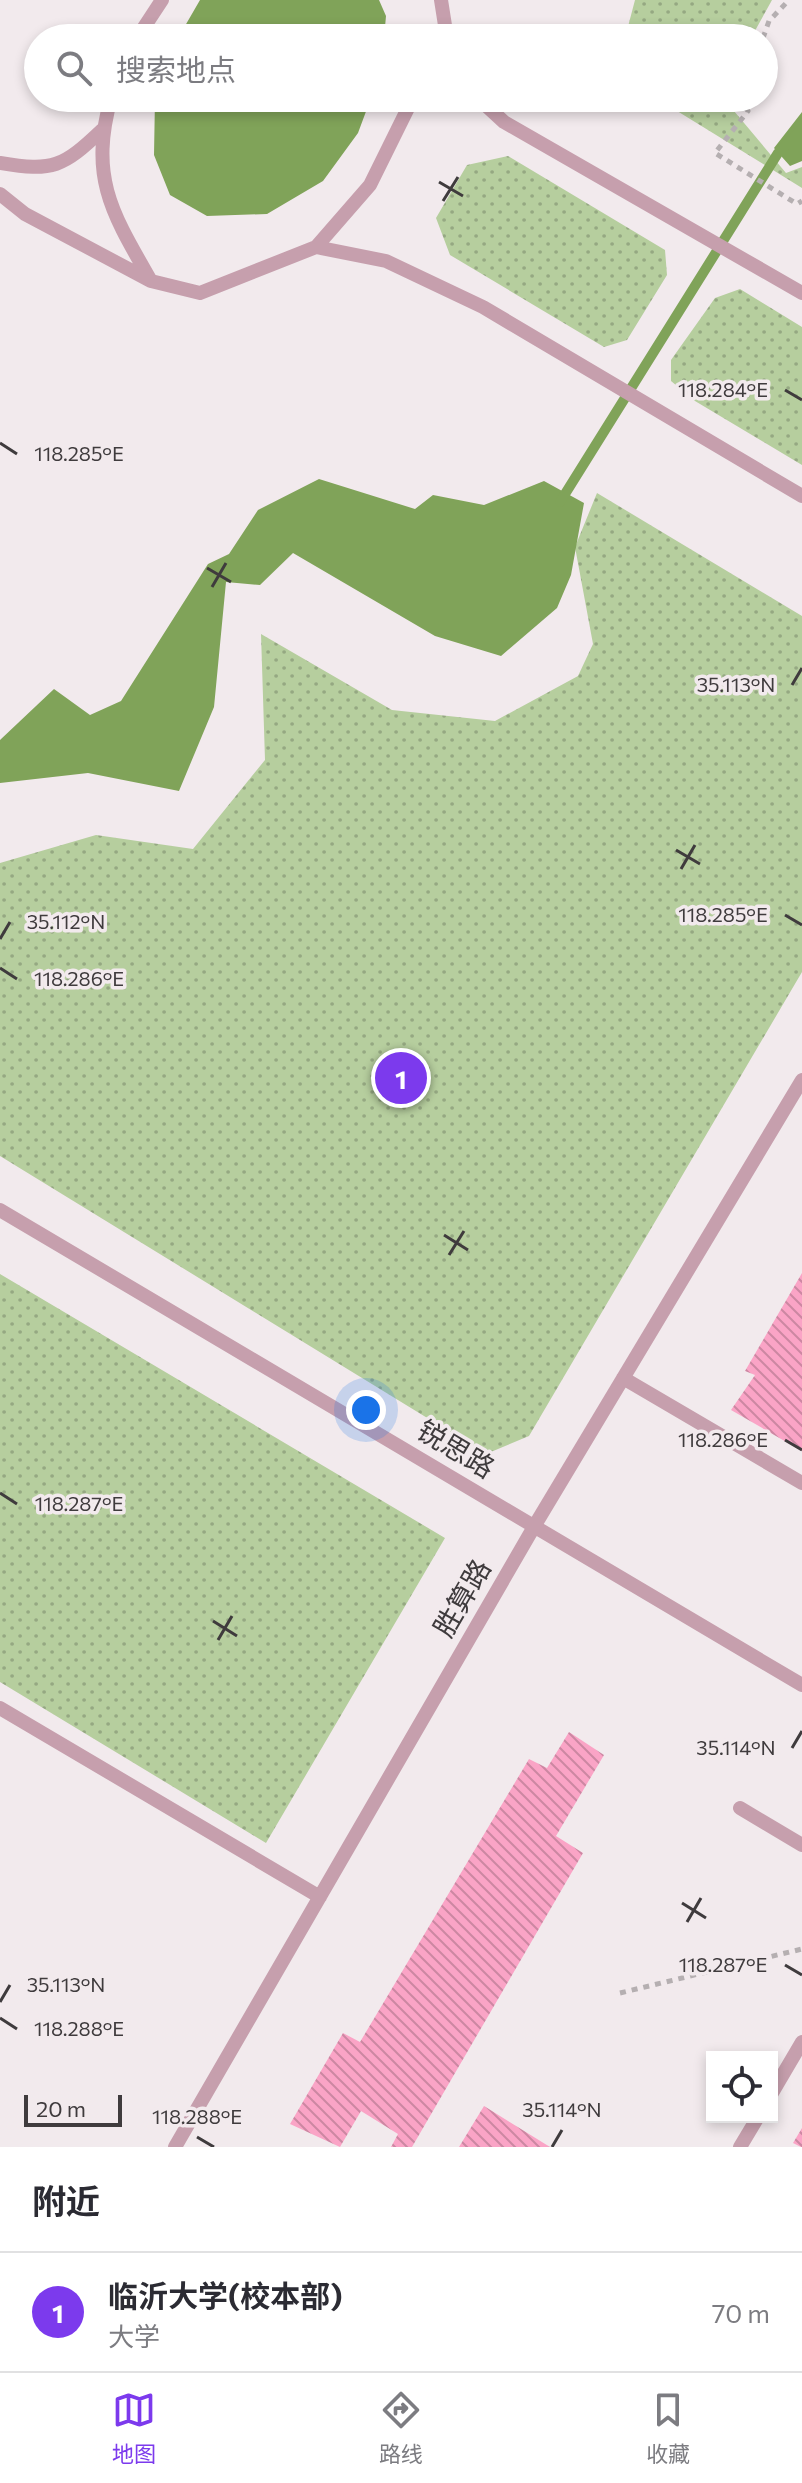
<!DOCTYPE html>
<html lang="zh">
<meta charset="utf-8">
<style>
:root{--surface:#fff;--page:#f2f2f3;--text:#2b2b33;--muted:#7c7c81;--line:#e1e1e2;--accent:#7c3aed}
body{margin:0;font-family:Commissioner,"Noto Sans SC",sans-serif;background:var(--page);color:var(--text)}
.controls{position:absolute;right:24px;bottom:24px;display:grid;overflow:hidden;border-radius:0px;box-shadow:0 4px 12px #0003}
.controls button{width:72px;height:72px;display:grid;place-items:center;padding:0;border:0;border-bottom:2px solid var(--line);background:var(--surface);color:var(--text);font:40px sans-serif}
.scale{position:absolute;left:24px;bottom:20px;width:98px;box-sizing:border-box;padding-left:8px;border:4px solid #3f3b3d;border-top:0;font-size:22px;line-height:28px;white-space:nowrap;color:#3f3b3d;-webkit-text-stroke:6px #f2eaed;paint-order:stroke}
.you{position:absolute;left:366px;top:1410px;width:28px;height:28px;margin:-20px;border:6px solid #fff;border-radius:50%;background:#1a73e8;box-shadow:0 0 0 12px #1a73e833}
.badge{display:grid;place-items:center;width:52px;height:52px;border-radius:50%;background:var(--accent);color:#fff;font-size:26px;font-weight:700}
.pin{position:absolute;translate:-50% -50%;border:4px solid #fff;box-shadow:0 2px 8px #0006}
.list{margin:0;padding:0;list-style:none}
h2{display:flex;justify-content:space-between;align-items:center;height:104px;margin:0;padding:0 32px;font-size:34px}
h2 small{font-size:26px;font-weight:400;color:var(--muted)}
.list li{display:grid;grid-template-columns:52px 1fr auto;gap:24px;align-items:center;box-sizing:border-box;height:120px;padding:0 32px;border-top:2px solid var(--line)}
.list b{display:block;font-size:30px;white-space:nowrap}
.list p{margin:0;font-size:26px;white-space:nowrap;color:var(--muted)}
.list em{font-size:26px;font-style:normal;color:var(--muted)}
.icon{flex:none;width:44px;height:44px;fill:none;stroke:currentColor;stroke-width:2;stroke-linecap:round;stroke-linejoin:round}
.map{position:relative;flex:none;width:802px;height:2147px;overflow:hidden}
.search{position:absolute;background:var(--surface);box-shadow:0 4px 12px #0003;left:24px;right:24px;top:24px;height:88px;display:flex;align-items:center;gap:20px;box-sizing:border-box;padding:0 28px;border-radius:44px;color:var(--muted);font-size:30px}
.sheet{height:224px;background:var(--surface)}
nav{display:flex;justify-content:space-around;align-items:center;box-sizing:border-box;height:112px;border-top:2px solid var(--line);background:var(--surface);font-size:22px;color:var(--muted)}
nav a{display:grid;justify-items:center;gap:4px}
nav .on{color:var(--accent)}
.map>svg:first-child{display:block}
.grass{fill:url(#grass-dots)}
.water{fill:#80a359}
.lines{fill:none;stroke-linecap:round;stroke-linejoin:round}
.stream{stroke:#80a359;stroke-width:10}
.building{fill:url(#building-back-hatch)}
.path{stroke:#b5afb1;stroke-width:5;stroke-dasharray:6 6;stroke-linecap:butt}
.service{stroke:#c69fad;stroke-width:14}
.ticks{fill:none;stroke:#3f3b3d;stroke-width:3}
.labels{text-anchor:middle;stroke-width:7;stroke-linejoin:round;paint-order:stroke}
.street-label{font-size:28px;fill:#3f3b3d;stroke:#f2eaed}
.ticks-label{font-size:20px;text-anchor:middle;fill:#3f3b3d;stroke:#f2eaed;stroke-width:7;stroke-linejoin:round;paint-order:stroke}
</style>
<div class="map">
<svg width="802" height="2147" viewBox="0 0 802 2147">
<defs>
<pattern id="grass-dots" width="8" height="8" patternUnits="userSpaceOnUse" patternTransform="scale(2)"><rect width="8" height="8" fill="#b6ce9e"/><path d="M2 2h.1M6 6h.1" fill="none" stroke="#95a882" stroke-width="1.8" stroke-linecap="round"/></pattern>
<pattern id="building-back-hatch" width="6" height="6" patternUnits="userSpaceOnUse" patternTransform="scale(2)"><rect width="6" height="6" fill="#faa4c6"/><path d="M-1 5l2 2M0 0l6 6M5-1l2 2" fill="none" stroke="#cc87a2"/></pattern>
</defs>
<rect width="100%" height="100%" fill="#f2eaed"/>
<!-- grass -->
<path class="grass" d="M635 0H772L751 38H625Z
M656 98H727L734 111 786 173 802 167V188Z
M508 156 665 250 667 275 627 340 604 347 450 255 436 218 467 165Z
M740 289 802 327V465L695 401 671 381V360L715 298Z
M597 493 802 616V972L529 1436 486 1454 0 1156V863L96 835 193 849 265 760 261 634 392 710 495 721 578 676 593 644 575 547Z
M0 1274 445 1538 266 1843 0 1682Z"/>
<!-- water -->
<path class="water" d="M200 0H379L386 16 384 38H178Z
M155 98H371L358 133 323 181 267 214 207 216 170 195 154 155Z
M802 112V161L790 166 774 148Z
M319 479 415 509 433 495 484 505 544 481 584 503 571 575 557 608 501 656 435 636 293 553 260 585 226 582 214 707 179 791 88 773 0 783V740L54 689 90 715 121 701 208 564 229 554 258 510Z"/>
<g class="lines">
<!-- stream -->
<path class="stream" d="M560 502 778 153 802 129"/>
</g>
<!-- building -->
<path class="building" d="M802 1273V1451L731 1410 755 1375 745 1371Z
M569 1732 604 1755 556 1836 583 1853 412 2147H391L398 2134 361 2111 340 2147 290 2124 343 2033 360 2042 529 1759 547 1768Z
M484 2106 550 2147H459Z
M802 2128V2147H801L793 2143Z"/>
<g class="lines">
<!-- path -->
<path class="path" d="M763 38 769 21 789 0
M738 98 748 111 715 153 797 204 802 201
M620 1993 802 1949"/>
<!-- service -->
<path class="service" d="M441 0 447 38
M137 38 162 0
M111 98C89 178 112 213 151 281
M478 98 504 122 802 293
M0 163C53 172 63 167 102 130
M0 194 25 214 151 281 200 293 316 247 370 185 413 98
M316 247 386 261 483 307 802 496
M0 1210 802 1685
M623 1378 802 1483
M0 1708 320 1897
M740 1808 802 1845
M772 2093 802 2042
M175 2147 535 1525 802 1080
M740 2147 758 2117"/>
</g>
<!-- ticks -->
<path class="ticks" d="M439 182 463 196M443 201 458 177M785 390 802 400M0 443 17 454M207 568 231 582M212 587 226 563M792 685 802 668M676 850 700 864M681 869 695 845M785 915 802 925M0 939 10 922M0 968 17 979M444 1235 468 1250M449 1255 464 1231M785 1440 802 1450M0 1493 17 1504M213 1621 237 1636M218 1640 232 1616M792 1748 802 1731M682 1903 706 1918M687 1922 701 1898M785 1965 802 1975M0 2002 10 1985M0 2018 17 2029M197 2137 214 2147M552 2147 562 2130"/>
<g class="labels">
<!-- street labels -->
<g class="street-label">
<text transform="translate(456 1449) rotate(31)" y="10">锐思路</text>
<text transform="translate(462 1598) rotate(-60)" y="10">胜算路</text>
</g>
</g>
<g class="ticks-label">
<text x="723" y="397">118.284°E</text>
<text x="79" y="461">118.285°E</text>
<text x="736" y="692">35.113°N</text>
<text x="723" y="922">118.285°E</text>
<text x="66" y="929">35.112°N</text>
<text x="79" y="986">118.286°E</text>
<text x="723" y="1447">118.286°E</text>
<text x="79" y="1511">118.287°E</text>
<text x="736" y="1755">35.114°N</text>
<text x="723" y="1972">118.287°E</text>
<text x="66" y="1992">35.113°N</text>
<text x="79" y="2036">118.288°E</text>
<text x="562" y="2117">35.114°N</text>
<text x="197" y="2124">118.288°E</text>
</g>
</svg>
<div class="controls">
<button><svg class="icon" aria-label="locate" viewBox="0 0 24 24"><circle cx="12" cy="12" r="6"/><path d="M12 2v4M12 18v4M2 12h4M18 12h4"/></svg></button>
</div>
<div class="scale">20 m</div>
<div class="you"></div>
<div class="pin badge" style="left:401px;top:1078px">1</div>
<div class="search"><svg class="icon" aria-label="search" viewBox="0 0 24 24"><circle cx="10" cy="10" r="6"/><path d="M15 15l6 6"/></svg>搜索地点</div>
</div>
<section class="sheet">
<h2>附近<small></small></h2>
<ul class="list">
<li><span class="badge">1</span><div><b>临沂大学(校本部)</b><p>大学</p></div><em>70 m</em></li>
</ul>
</section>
<nav>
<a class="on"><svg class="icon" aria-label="map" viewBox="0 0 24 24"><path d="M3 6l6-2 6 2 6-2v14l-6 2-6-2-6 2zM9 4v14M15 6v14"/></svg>地图</a>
<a><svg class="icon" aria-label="directions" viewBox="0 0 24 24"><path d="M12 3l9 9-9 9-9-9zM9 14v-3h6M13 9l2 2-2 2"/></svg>路线</a>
<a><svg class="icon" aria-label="saved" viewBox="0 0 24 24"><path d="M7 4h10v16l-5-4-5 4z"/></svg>收藏</a>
</nav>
